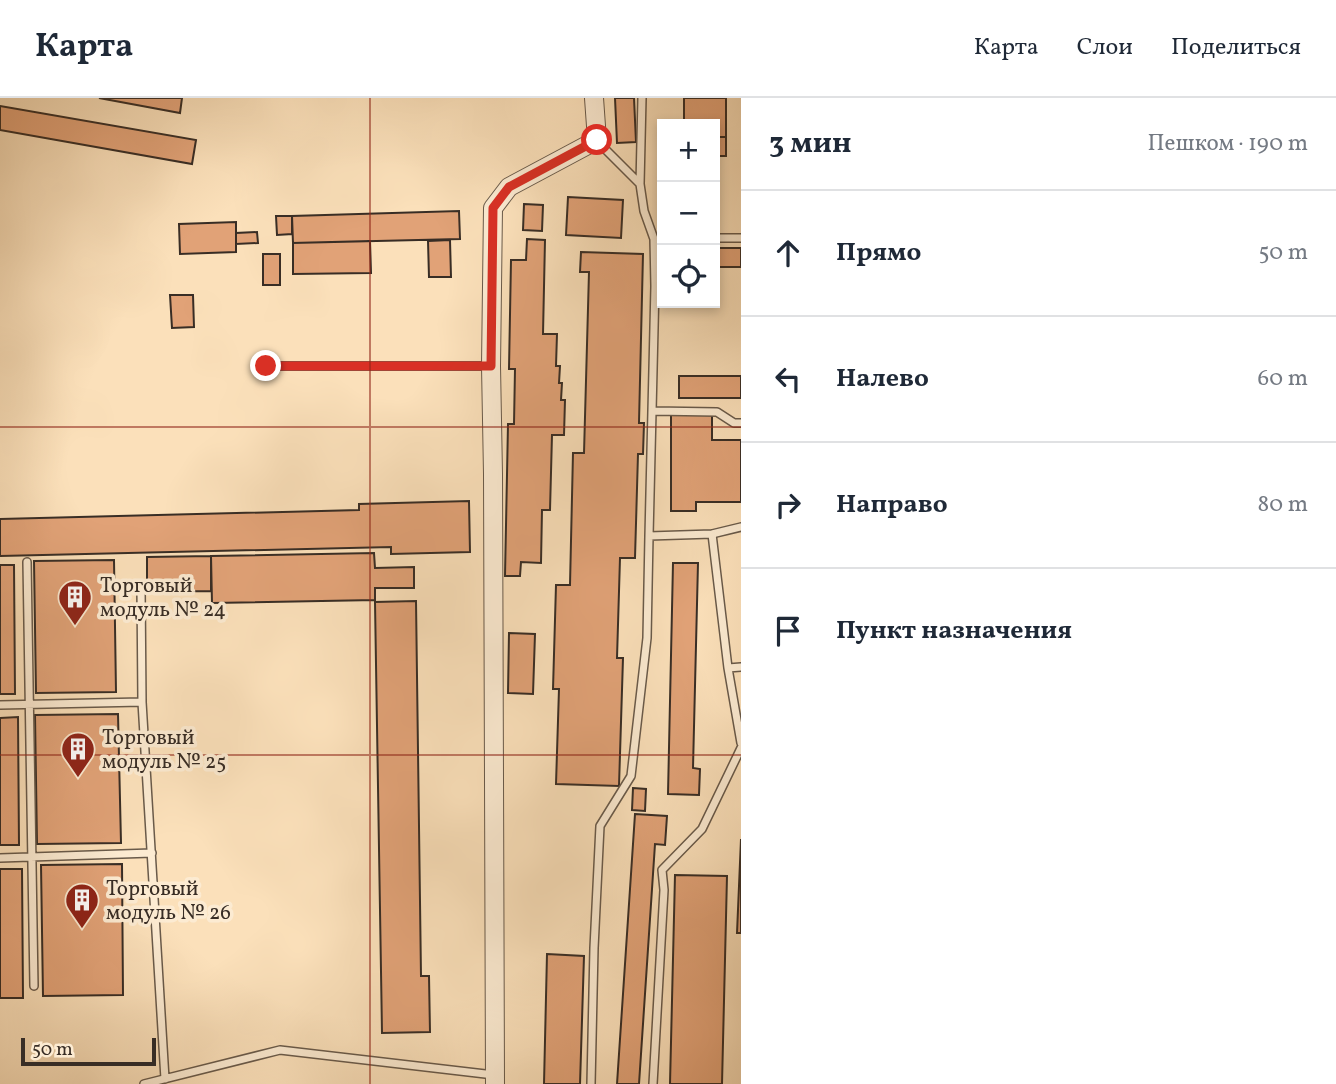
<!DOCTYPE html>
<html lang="ru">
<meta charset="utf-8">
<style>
:root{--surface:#fff;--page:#f6f6f7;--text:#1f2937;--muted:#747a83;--line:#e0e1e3}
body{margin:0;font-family:Vollkorn,serif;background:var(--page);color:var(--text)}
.controls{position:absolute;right:21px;top:21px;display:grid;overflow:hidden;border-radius:0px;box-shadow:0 4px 10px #0003}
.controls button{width:63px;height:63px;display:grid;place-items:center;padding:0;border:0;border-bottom:2px solid var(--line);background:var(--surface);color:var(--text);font:35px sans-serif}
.scale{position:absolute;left:21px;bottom:18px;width:135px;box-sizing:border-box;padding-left:7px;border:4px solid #382d25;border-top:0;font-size:19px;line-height:24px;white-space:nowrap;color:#382d25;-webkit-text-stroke:5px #fcebd2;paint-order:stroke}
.stop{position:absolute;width:21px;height:21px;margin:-16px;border:5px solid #d93025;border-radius:50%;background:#fff}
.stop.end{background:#d93025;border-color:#fff;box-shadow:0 2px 7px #0008}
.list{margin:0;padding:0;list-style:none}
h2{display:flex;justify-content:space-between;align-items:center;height:91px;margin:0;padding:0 28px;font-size:30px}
h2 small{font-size:23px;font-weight:400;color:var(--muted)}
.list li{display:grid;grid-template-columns:46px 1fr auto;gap:21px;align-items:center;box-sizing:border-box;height:126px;padding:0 28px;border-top:2px solid var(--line)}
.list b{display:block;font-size:26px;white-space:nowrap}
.list em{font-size:23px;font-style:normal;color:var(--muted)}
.icon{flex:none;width:38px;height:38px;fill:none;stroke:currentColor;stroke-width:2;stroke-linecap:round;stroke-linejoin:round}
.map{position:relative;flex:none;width:741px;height:986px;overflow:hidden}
header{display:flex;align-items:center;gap:42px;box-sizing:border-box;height:98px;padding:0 35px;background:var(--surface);border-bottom:2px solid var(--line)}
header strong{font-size:33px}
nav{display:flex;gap:38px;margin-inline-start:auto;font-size:24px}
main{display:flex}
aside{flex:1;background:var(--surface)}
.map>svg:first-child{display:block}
.building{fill:#e1a277;stroke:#382d25;stroke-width:2}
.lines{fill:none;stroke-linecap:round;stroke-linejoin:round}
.service-casing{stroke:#695a4a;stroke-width:10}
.tertiary-casing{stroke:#695a4a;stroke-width:20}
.service{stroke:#fcebd2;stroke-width:7}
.tertiary{stroke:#fcebd2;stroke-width:18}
.route{stroke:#d93025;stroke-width:9}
.grid{fill:none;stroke:#8f2418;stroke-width:2;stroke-opacity:0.55}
.labels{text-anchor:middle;stroke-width:7;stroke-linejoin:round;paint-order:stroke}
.poi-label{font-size:21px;fill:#382d25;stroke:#fcebd2;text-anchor:start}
</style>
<header>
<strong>Карта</strong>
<nav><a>Карта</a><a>Слои</a><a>Поделиться</a></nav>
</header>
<main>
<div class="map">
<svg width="741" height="986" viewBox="0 0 741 986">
<rect width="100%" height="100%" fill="#fbe0ba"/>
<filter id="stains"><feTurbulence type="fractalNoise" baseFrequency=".00286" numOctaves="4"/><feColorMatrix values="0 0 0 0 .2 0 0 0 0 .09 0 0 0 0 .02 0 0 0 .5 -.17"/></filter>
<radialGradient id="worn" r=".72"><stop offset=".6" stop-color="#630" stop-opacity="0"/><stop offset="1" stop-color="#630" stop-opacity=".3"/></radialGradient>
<!-- building -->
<path class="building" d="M99 0H182L180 15Z
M615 0H634L636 44 617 45Z
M684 0H726V39H715V26H684Z
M0 8 196 42 192 66 0 32Z
M715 39H726V58H715Z
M568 99 623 102 621 140 566 137Z
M524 106 543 107 542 133 523 132Z
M459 113 460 141 293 145 292 118Z
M276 118H292V136L277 137Z
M236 124V154L180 156 179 126Z
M257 134 258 145 236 146V135Z
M527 141 545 142 543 236H557L556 268H560L559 285H562L561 302H565L564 337H552L550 412H542L541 465 521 464 520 478H505L508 326H514L515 271H509L511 162H526Z
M450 142 451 179H429L428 143Z
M370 143 371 175 293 176V145Z
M715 150H741V169H715Z
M581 154 643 156 639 325H644L643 356H638L635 460H620L617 560H623L619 688 556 686 559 591H553L556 487H570L573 355H584L589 174H580Z
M263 156H280V187H263Z
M170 197H193L194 229 172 230Z
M679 278H741V300H679Z
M671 316H712V342H741V404H696V413H671Z
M469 403 470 454 391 456V449L0 458V421L359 412V406Z
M374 455 375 470 414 469V490H375V502L212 505 211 458Z
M211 458V493L147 494V459Z
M114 462 116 594 36 595 34 463Z
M673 465H698L693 670 700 671 699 697 668 696Z
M0 467H14L15 596H0Z
M416 503 421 878H429L430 934 382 935 375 504Z
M509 535 535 536 533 596 508 595Z
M118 616 121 745 37 746 35 617Z
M18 619 19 747H0V620Z
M633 690 646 691 645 713 632 712Z
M635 716 667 718 665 747 655 746 639 986H617Z
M741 741V835H737Z
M122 766 123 897 43 898 41 767Z
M0 771H22L23 900H0Z
M675 777 727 778 722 986H670Z
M547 856 584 858 580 986H544Z"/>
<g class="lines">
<!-- service casing -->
<g class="service-casing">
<path id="service" d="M597 43 640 86 642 0
M640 86 644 113 654 141 655 188 649 438 712 436 741 429
M715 140H741
M266 268H490
M653 313 717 314 734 325H741
M712 436 728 570 741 645
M27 464 34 888
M141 490 142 604 165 981
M728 570 741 569
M0 607 142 604
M0 760 152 755
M144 986 280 952 494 977
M591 986 594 850 600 728 631 678 647 540 649 438
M653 986 664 792 662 772 702 731 741 650"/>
</g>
<!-- tertiary casing -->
<g class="tertiary-casing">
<path id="tertiary" d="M495 986 493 376 491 268 493 110 509 89 597 42 594 0"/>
</g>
<!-- service -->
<use href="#service" class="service"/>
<!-- tertiary -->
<use href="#tertiary" class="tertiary"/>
</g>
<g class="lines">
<!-- route -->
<path class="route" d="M266 268H491L493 110 509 89 597 42"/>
</g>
<!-- grid -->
<path class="grid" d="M370 0V986M0 329H741M0 657H741"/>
<!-- icons -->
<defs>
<g id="building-pin" transform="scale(1.75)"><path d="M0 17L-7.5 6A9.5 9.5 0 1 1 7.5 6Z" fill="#8f2418" stroke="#fcebd2"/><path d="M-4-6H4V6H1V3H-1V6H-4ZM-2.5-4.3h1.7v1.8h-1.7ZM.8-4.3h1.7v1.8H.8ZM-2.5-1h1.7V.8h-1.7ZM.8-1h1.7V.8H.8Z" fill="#fff"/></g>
</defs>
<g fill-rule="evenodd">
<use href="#building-pin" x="75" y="499"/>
<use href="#building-pin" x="78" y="651"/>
<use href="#building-pin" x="82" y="802"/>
</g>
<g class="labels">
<!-- poi labels -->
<g class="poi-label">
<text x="100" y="494">Торговый<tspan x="100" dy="24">модуль № 24</tspan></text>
<text x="102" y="646">Торговый<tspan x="102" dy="24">модуль № 25</tspan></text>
<text x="106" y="797">Торговый<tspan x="106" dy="24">модуль № 26</tspan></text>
</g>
</g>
<rect width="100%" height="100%" filter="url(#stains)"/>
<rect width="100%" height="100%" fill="url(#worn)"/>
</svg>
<div class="controls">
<button>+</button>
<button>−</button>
<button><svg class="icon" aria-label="locate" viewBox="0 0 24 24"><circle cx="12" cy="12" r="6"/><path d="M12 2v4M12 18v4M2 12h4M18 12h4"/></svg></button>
</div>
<div class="scale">50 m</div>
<div class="stop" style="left:597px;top:42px"></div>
<div class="stop end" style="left:266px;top:268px"></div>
</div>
<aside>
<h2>3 мин<small>Пешком · 190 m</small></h2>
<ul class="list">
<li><svg class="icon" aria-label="ahead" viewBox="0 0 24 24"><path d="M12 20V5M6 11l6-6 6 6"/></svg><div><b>Прямо</b></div><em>50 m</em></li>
<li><svg class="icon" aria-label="left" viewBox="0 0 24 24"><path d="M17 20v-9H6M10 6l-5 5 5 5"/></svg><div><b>Налево</b></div><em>60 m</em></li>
<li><svg class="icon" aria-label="right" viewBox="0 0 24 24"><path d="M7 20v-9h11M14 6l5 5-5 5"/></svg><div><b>Направо</b></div><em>80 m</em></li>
<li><svg class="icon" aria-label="arrive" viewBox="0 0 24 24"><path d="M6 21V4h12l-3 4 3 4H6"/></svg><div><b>Пункт назначения</b></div></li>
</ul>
</aside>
</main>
